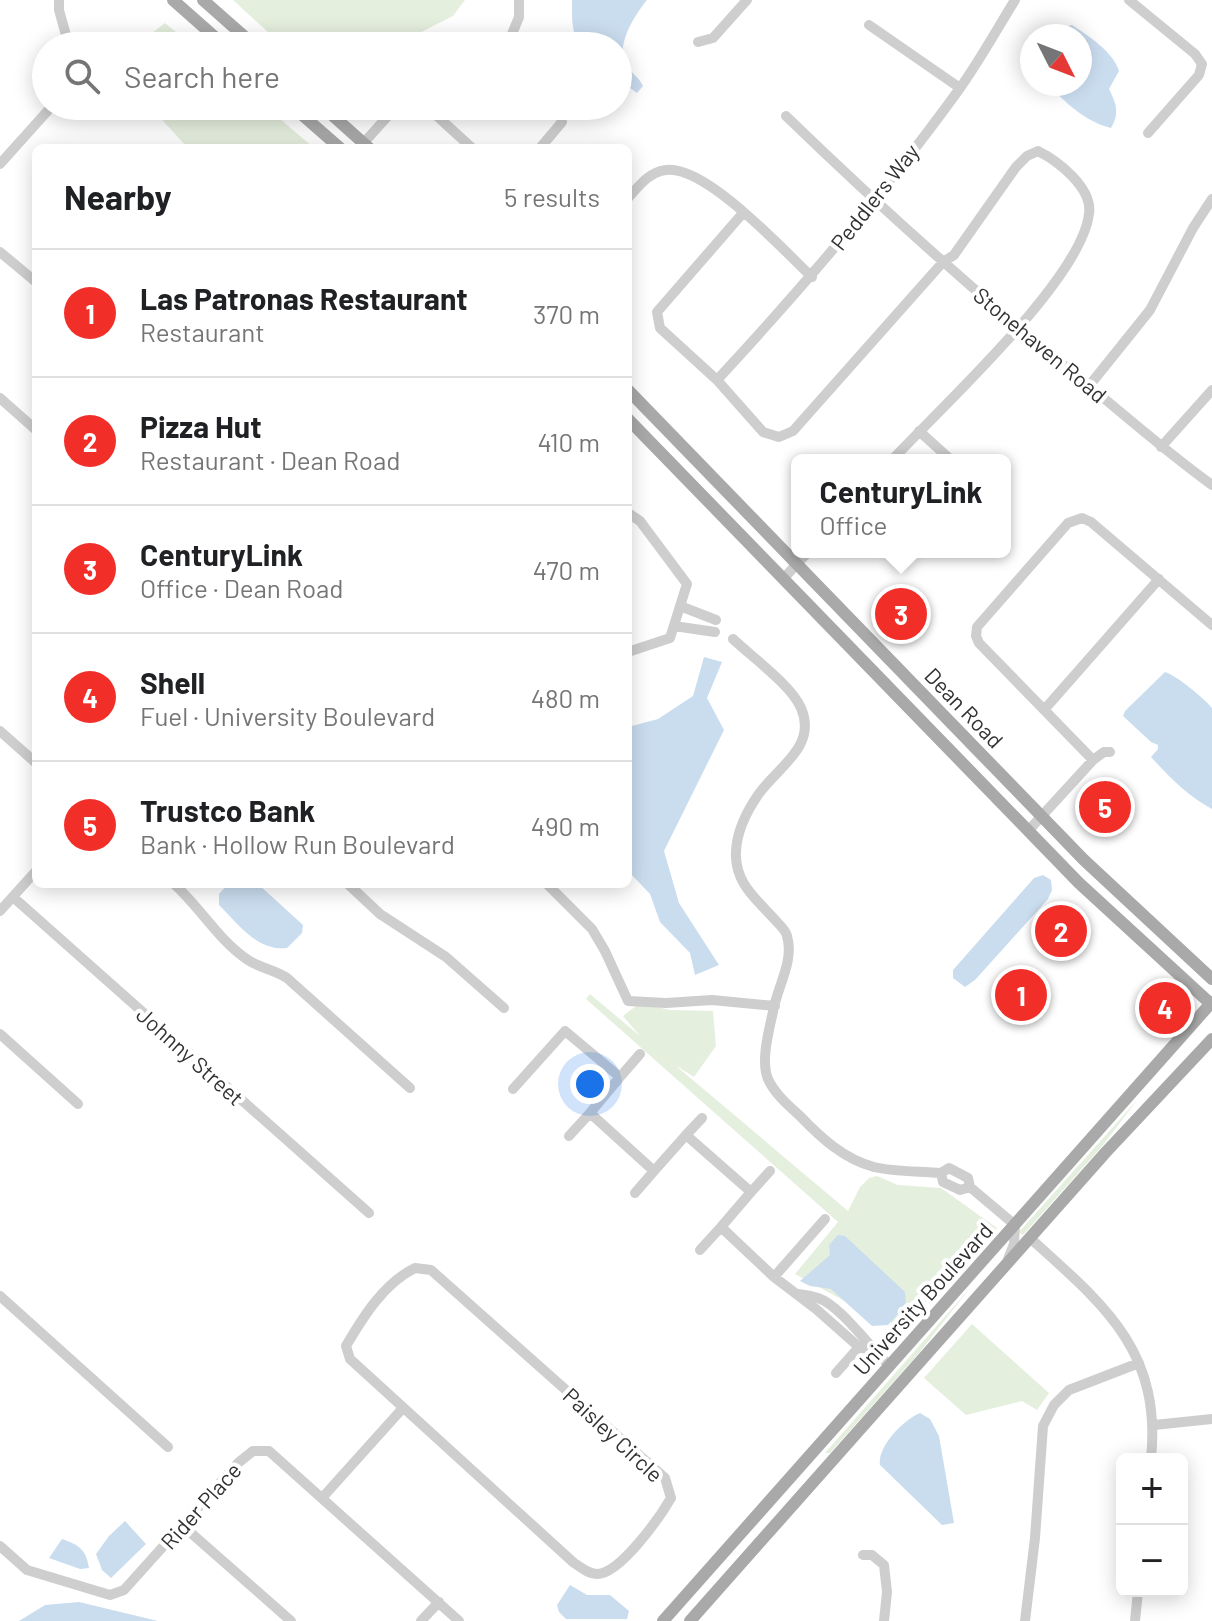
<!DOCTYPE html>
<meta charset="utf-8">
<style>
:root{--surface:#fff;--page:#f2f2f2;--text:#202124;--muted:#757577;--line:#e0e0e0;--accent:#f22e29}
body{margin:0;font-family:Barlow,sans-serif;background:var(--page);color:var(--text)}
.controls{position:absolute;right:24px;bottom:24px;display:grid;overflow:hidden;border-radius:12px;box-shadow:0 4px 20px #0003}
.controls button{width:72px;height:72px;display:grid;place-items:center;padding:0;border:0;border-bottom:2px solid var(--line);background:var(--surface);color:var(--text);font:40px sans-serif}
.compass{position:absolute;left:1020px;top:24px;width:72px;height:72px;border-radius:50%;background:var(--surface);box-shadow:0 4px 20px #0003;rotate:132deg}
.you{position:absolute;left:590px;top:1084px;width:28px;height:28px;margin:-20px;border:6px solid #fff;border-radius:50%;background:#1a73e8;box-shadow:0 0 0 12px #1a73e833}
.badge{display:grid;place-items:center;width:52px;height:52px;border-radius:50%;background:var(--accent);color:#fff;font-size:26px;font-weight:700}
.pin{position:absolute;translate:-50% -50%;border:4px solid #fff;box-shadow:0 2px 8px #0006}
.popup{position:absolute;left:791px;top:454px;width:220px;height:104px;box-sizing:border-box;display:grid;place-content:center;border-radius:12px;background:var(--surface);filter:drop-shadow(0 2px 6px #0005);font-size:26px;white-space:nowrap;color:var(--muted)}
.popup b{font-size:30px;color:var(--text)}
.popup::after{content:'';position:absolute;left:50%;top:100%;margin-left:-16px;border:16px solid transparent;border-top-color:var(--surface)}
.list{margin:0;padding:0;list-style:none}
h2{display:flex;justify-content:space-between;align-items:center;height:104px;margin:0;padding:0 32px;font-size:34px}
h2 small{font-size:26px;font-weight:400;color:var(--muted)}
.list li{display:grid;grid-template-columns:52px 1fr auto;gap:24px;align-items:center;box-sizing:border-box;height:128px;padding:0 32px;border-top:2px solid var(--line)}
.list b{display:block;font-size:30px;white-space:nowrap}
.list p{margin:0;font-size:26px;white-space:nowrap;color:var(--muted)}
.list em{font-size:26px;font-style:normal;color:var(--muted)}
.icon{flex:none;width:44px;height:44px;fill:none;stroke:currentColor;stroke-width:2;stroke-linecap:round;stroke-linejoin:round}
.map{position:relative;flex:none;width:1212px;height:1621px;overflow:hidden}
.search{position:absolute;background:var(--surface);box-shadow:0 4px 20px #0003;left:32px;top:32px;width:600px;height:88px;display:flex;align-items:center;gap:20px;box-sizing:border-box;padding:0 28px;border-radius:44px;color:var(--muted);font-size:30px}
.panel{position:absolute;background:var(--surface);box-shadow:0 4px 20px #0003;left:32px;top:144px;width:600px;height:744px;border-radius:12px}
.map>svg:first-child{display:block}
.green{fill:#e5efde}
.water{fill:#caddef}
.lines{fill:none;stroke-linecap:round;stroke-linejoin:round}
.minor{stroke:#cecece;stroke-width:10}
.major{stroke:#a9a9a9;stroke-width:12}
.labels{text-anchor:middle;stroke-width:8;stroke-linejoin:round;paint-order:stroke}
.street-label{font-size:22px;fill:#313131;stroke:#fff}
</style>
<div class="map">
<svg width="1212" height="1621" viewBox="0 0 1212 1621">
<rect width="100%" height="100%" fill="#fff"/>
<!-- green -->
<path class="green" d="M233 0H465L453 16 394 46H283Z
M165 23 193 46H143L148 36Z
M154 106H265L314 148H188L163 121Z
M590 994 640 1036 623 1016 640 1003 670 1010 713 1011 716 1046 694 1077 675 1065 848 1211 860 1187 869 1178 877 1176 898 1185 941 1188 997 1228 914 1314 896 1337 890 1330 891 1321 852 1305 795 1274 838 1222 586 999Z
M1138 1099 1103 1145 1023 1235 1019 1232Z
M970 1288 919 1353 830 1453H825Z
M972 1324 1049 1393 1037 1410 1022 1401 966 1415 924 1378Z"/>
<!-- water -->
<path class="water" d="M572 0H647C635 15 614 46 627 66 632 74 639 77 643 86L637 93 618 79V46H580C571 31 572 18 572 0Z
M1072 25C1088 36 1113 51 1119 71L1109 89C1116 103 1120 113 1111 128 1084 121 1066 103 1048 84H1080V36H1052C1061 34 1063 26 1072 25Z
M704 657 722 662 707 698 724 730 664 851 679 903 719 965 695 975 690 953 660 922 650 894 628 871V727L658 719 693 696Z
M1165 672C1176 675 1205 699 1212 708V809C1189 797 1168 776 1151 757L1158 749V745L1151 742 1123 716 1125 711Z
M1043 875 1051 880 1052 890 1048 899 975 980 965 987 953 978V970L1034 878Z
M228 884H258L303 925 302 933 287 948C257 951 239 925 219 905V894Z
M838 1235 845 1236 905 1292 906 1305 888 1325 872 1326 831 1289 810 1286 800 1281 830 1255 829 1245Z
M920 1413 930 1419 939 1436 954 1523 942 1525 880 1465C877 1447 903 1420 920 1413Z
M125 1521 146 1544 111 1578 102 1570 96 1554 109 1536Z
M62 1539C79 1545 86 1549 89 1568L80 1569 49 1558Z
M570 1585 587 1595H610L629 1611 627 1619H566L559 1612 557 1605Z
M79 1602 158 1621H19L45 1605Z"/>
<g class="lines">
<!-- minor -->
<path class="minor" d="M59 0V10L69 46
M1129 0 1195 54 1202 64 1199 75 1148 133
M869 25 960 88
M698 42 713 38 747 0
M507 46 519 17V0
M426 106 472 148
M786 116C883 210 984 300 1088 385 1129 419 1169 454 1212 485
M359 148 397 106
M540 148 562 122 558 106
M0 164 52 106
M628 198C639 186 649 172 666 170 706 165 783 250 812 277
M743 213 657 312 660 328 717 380 763 432 779 437 793 431 943 262 954 255 1016 167 1027 156 1038 151C1058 161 1093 188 1089 214 1081 280 940 408 892 460
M0 252 36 282
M717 380C803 287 886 191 960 88 980 60 997 29 1015 0
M1089 386 1150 310 1193 228 1212 199
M0 398 36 430
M919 431 951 460
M1161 447 1212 390
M628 513 640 521 687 584 670 638 628 652
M783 579 808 552
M680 606 716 620
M674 626 715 632
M733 639C752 657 791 685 801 708 818 747 776 768 758 795 747 811 737 832 736 851 734 884 758 900 777 922 781 926 786 931 787 936 794 960 779 984 774 1007 770 1027 760 1060 768 1079 774 1093 789 1106 800 1116 821 1138 844 1159 874 1167 895 1172 920 1171 941 1173L949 1168 968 1178 970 1187 960 1190 943 1182 941 1173
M1044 710 1159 579
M0 731 36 763
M1093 760 979 643 976 636 977 627 1068 523 1082 518 1091 522 1212 625
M1028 831 1093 760 1104 752H1110
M174 884C200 907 218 940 248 960 260 968 275 970 287 978L410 1088
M348 884 380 914 446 957 504 1008
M547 884 592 929 605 951 628 1001 666 1003 712 1000 775 1006
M13 897 369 1213
M0 911 36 871
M0 1034 78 1104
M620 1077 640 1054
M513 1089 565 1031 620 1077 590 1113 654 1171 686 1135 751 1192 721 1227 774 1277 816 1309 859 1347 873 1351
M686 1135 702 1118
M569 1136 590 1113
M970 1187 1015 1225 1014 1244 1008 1259
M751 1192 770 1171
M635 1193 654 1171
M1030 1238C1103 1304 1162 1350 1151 1459
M700 1250 721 1227
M415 1268 431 1270 665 1478 671 1498C660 1517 620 1574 597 1574 588 1574 581 1567 574 1563L350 1359 346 1346C363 1317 384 1283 415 1268Z
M774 1277 825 1219
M798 1294C805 1295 812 1296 818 1298 840 1305 871 1349 890 1366
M0 1296 168 1447
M836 1373 859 1347
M1154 1425 1212 1419
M322 1498 402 1409
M183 1526 291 1621
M0 1546 27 1570 110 1595 124 1590 238 1463 253 1451H269L459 1621
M863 1555H872L884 1565 887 1592 884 1621
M421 1621 439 1602
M1025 1621 1035 1538 1043 1426 1054 1405 1069 1390 1139 1363
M1135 1621 1138 1591"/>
<!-- major -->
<path class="major" d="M173 0 225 46
M203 0 255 46
M292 106 340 148
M322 106 369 148
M628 390 1084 860 1212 979
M628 419 1079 883 1212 1005
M663 1621 1212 1002
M690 1621 1106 1152 1212 1039"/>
</g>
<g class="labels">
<!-- street labels -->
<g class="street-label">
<text transform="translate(875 197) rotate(-52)" y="8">Peddlers Way</text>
<text transform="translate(1040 345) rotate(40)" y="8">Stonehaven Road</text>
<text transform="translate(964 708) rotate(46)" y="8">Dean Road</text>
<text transform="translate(190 1056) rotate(42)" y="8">Johnny Street</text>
<text transform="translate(923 1299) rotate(-48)" y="8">University Boulevard</text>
<text transform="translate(613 1435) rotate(43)" y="8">Paisley Circle</text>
<text transform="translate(201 1506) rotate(-48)" y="8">Rider Place</text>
</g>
</g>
</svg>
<div class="controls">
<button>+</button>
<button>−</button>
</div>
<svg class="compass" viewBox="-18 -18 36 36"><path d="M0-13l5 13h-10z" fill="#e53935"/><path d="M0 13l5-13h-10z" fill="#757577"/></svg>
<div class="you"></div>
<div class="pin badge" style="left:1021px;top:995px">1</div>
<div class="pin badge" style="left:1061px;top:931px">2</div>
<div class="pin badge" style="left:901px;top:614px">3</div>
<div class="popup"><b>CenturyLink</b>Office</div>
<div class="pin badge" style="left:1165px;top:1008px">4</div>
<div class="pin badge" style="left:1105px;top:807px">5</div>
<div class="search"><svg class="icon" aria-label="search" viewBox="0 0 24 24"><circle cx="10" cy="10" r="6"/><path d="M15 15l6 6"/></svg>Search here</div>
<section class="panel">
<h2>Nearby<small>5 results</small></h2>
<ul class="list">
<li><span class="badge">1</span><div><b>Las Patronas Restaurant</b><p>Restaurant</p></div><em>370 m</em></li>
<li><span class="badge">2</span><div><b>Pizza Hut</b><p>Restaurant · Dean Road</p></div><em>410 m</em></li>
<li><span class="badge">3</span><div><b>CenturyLink</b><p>Office · Dean Road</p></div><em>470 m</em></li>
<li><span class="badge">4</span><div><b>Shell</b><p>Fuel · University Boulevard</p></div><em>480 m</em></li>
<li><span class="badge">5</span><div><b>Trustco Bank</b><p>Bank · Hollow Run Boulevard</p></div><em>490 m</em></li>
</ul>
</section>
</div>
